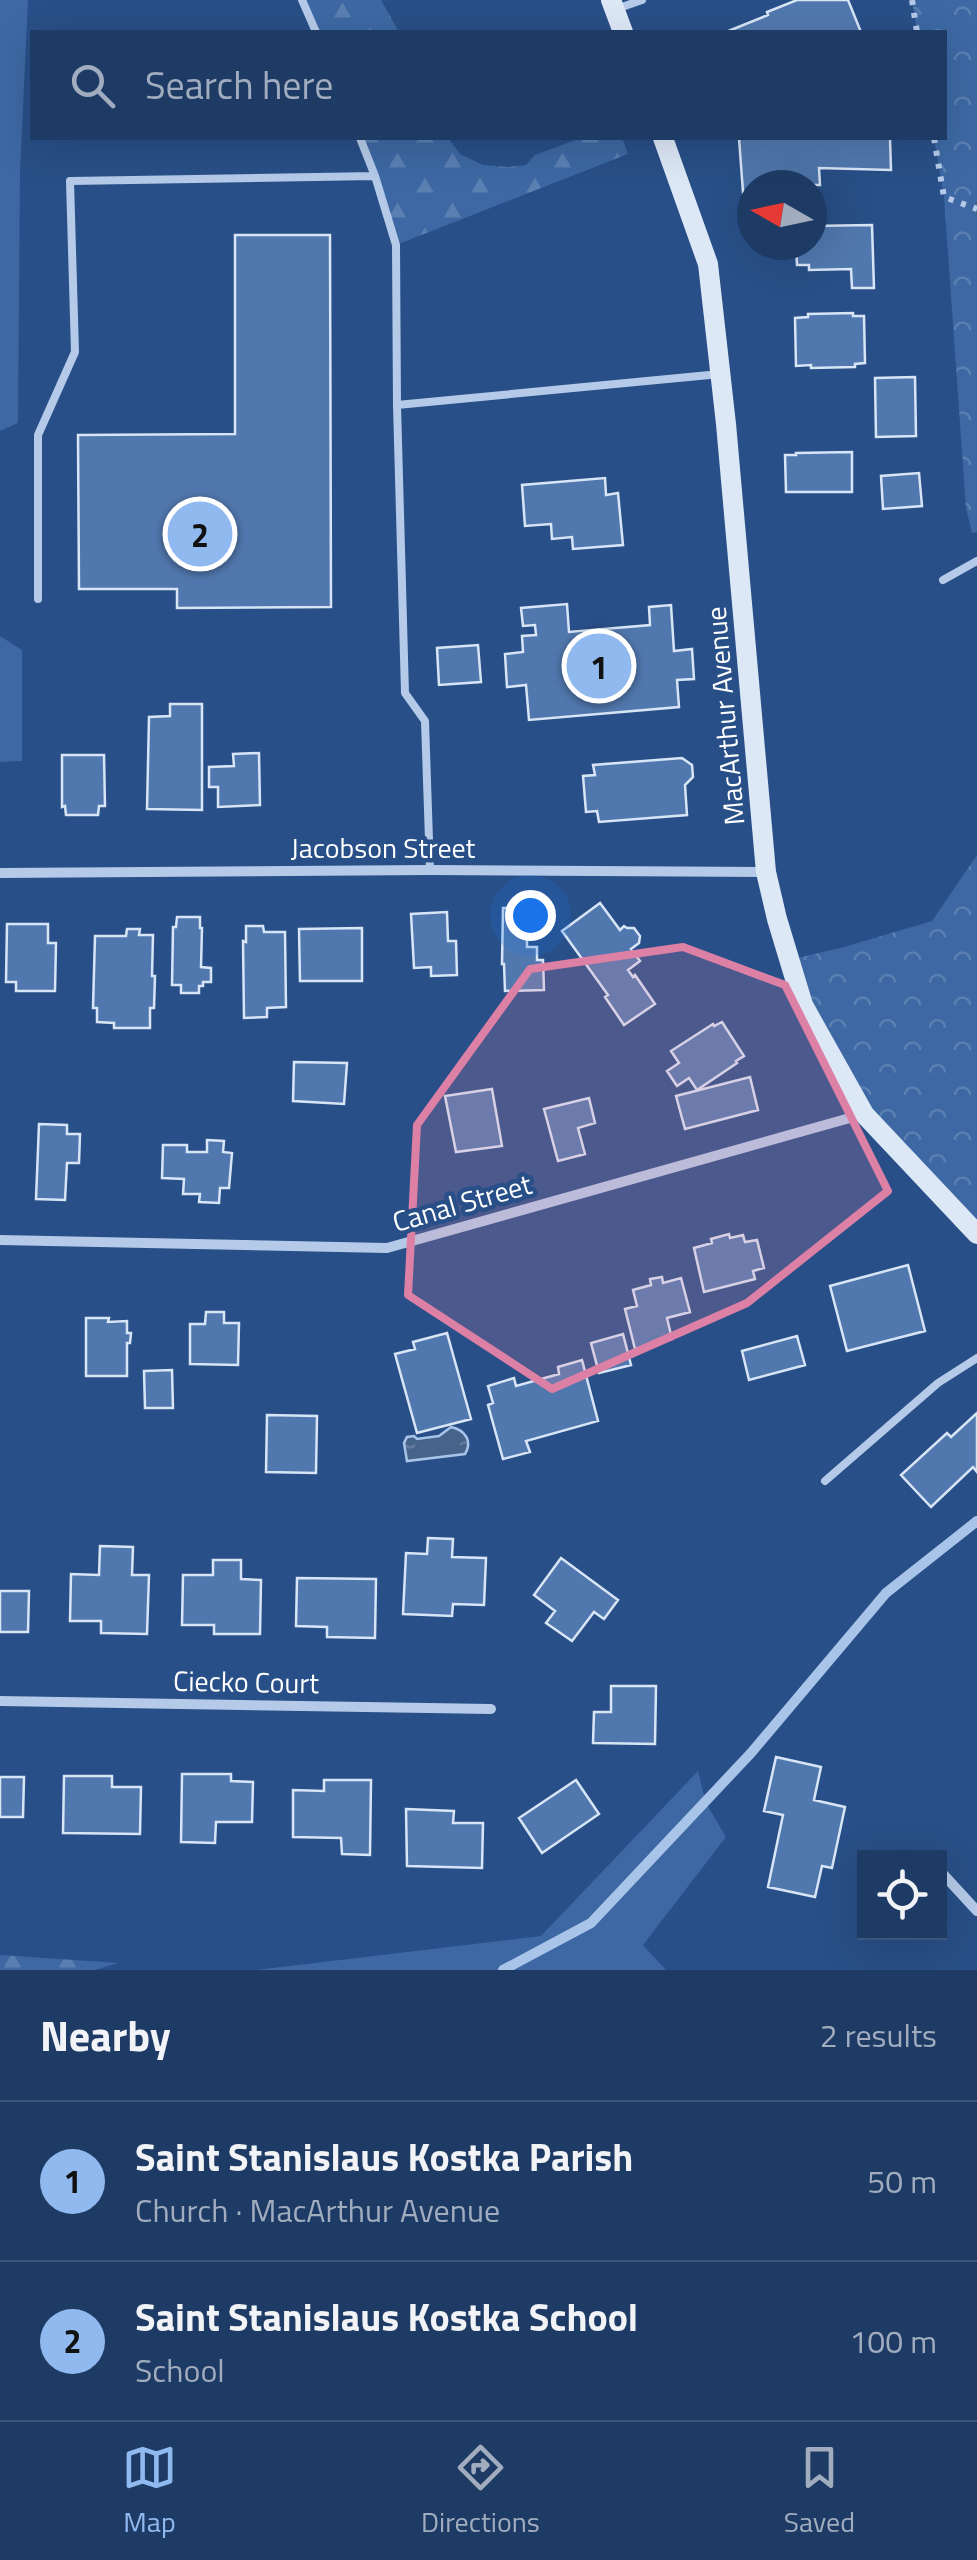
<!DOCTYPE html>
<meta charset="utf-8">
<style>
:root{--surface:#1e3b65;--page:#26426b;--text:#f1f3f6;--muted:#a1adbf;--line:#3c5579;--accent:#90b9f0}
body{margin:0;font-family:"Titillium Web",sans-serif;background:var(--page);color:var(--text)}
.controls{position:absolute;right:30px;bottom:30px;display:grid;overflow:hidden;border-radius:0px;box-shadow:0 10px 40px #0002}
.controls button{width:90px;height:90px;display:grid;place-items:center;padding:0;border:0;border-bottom:2px solid var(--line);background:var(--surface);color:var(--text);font:50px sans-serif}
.compass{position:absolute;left:737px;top:170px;width:90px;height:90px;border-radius:50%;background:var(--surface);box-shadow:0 10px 40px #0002;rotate:279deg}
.you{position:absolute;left:530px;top:915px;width:35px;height:35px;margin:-25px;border:8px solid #fff;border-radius:50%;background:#1a73e8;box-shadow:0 0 0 15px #1a73e833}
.badge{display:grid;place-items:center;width:65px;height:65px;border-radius:50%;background:var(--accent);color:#111;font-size:32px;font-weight:700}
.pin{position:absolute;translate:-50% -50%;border:5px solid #fff;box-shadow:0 2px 10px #0006}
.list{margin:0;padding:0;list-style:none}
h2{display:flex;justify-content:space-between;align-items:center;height:130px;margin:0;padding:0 40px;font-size:42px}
h2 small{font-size:32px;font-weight:400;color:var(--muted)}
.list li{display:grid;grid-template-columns:65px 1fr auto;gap:30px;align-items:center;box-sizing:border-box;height:160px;padding:0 40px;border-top:2px solid var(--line)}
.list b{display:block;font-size:38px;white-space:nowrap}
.list p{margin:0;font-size:32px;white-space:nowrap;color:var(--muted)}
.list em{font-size:32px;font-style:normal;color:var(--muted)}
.icon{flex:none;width:55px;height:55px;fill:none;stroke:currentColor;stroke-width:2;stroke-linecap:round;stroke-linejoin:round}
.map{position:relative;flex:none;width:977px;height:1970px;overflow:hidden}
.search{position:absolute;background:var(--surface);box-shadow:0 10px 40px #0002;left:30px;right:30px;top:30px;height:110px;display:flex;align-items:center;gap:25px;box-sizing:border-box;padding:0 35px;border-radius:0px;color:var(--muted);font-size:38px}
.sheet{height:450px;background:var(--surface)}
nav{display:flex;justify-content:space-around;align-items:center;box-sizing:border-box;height:140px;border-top:2px solid var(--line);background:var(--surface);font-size:28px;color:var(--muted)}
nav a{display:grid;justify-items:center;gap:5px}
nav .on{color:var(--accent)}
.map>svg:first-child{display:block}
.grass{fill:#3d68a3}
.forest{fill:url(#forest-firs)}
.park{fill:url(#park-crowns)}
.water{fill:url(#water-ripples);stroke:#a8c4e8;stroke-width:2.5}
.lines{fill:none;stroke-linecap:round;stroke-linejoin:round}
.stream{stroke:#a8c4e8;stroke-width:10}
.building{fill:#5178ae;stroke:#d7e5f6;stroke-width:2.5}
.path{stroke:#b4cae8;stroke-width:6;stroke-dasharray:5 8;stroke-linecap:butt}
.lane{stroke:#b4cae8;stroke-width:8}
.street{stroke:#b4cae8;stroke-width:10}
.secondary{stroke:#dde8f7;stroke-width:20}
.marked{fill:#dd80a5;fill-opacity:0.2;stroke:#dd80a5;stroke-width:8;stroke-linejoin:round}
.labels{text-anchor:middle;stroke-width:9;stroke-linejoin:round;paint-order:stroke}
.street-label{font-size:28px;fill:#fff;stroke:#284f87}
</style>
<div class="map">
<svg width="977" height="1970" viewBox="0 0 977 1970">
<defs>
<pattern id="forest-firs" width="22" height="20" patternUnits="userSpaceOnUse" patternTransform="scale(2.5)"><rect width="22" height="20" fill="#3d68a3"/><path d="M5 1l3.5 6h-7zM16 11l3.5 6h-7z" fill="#5a7fb1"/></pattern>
<pattern id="park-crowns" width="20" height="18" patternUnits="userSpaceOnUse" patternTransform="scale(2.5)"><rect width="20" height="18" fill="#3d68a3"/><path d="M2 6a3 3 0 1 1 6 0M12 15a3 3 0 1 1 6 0" fill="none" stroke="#5a7fb1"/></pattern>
<pattern id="water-ripples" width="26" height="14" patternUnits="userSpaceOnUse" patternTransform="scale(2.5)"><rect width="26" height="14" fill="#46638a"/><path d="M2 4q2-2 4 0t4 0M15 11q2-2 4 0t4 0" fill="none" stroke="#627a9c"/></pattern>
</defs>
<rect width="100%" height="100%" fill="#284f87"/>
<!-- grass -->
<path class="grass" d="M0 0H28L20 172 18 423 0 431Z
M0 636 22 650V761L0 762Z
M698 1771 706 1803 726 1837 643 1945 666 1970H256L541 1936Z"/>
<!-- forest -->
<path class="forest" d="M302 0H381L399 32H316Z
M360 138H448L460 154 483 165 508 167 526 165 535 155 581 138H622L628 154 396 245Z
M0 1955 118 1963 95 1970H0Z"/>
<!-- park -->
<path class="park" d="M912 0H977V532L972 533 966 508 944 197 934 138H944V32H917Z
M977 855V1234L864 1114 789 960 844 947 932 921Z"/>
<!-- water -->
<path class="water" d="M451 1427C465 1430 473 1441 465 1454L407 1461 404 1443 407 1437 414 1436 417 1439 439 1436Z"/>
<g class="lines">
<!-- stream -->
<path class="stream" d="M503 1970 591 1923 751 1753 886 1593 977 1521"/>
</g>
<!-- building -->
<path class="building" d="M797 0H848L861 32H726L768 15 767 12Z
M739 138H890L891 170 819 168 820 185H752V191L743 192Z
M872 225 874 288H852L851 269 809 270V265H797L796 245H812V226Z
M235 235H330L331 607 177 608V589H79L78 435 235 434Z
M853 313V316H864L865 363 855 364V367L811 368V365L796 366 795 318 808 317V314Z
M915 377 916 436 876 437 875 378Z
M852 452V492H786L785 455H796V453Z
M919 473 922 506 883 509 881 476Z
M605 478 606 495 618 493 623 545 573 549 572 537 552 539 551 524 525 526 522 485Z
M567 604 569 632 650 625 649 607 671 605 674 651 692 649 694 679 677 680 679 707 529 720 526 685 507 687 505 654 523 652 522 636 536 635 535 625 523 626 521 608Z
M478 645 481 682 439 685 437 648Z
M170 704H202V810L147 809 149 717 170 716Z
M259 753 260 805 218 807V787H209V767L234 766 233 754Z
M62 755H104L105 806H99L98 815H66L65 806 62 807Z
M682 758 692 765 693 777 685 785 687 815 599 822 597 811 586 812 583 776 595 775 593 765Z
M600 903 620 930 624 926 627 928H634L640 936 639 943 631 949 640 961 628 970 633 977 635 975 655 1004 624 1025 605 997 608 995 562 931Z
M503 908H524V919H527V947H537V960H543L544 990 505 991 504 964H502Z
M447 912 448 941H456L457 975 431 976V967L414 968 411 914Z
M177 917H200V928H202L201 967 211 968V982H203V986H199V993H181V985H172L173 927H176Z
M7 924H48V943H56L55 991H16V982H6Z
M246 926H263L264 932H285L286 1007 267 1008V1017L244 1018 243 941 246 942Z
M362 928V981H300L299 929Z
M127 929H140L139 935H153L152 976H155L154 1008H150V1028H114V1023L97 1022V1008H93L95 936H126Z
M722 1022 744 1056 736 1061 737 1063 697 1090 689 1078 677 1086 667 1071 679 1063 671 1051 713 1024 714 1026Z
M294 1062 347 1063 344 1104 293 1101Z
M750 1077 758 1110 685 1129 676 1096Z
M492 1089 502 1146 456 1152 445 1096Z
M589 1098 595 1123 578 1128 585 1154 558 1161 544 1109Z
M39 1124 67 1125V1134H80L79 1163H67L65 1200 36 1199Z
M207 1140 224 1141 223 1152 232 1153 229 1188H220L219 1203 199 1202 200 1194H183L184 1179 162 1178 163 1145H187V1152H207Z
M729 1234 730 1238 743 1235 745 1242 757 1240 764 1268 753 1271 755 1279 704 1292 694 1248 712 1243 711 1239Z
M908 1265 925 1331 847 1351 830 1286Z
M662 1277 663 1283 681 1278 690 1312 667 1318 672 1339 635 1349 625 1309 637 1306 633 1290 651 1285 650 1279Z
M206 1312H224V1323H239L238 1365 190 1364V1324H205Z
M86 1318H109L108 1322 127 1321V1333H131L130 1343H127V1376H86Z
M447 1333 471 1419 417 1433 395 1354 415 1349 413 1342Z
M623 1334 631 1365 599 1373 591 1343Z
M797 1336 805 1365 749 1380 742 1351Z
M582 1360 598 1421 526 1441 530 1452 503 1459 488 1405 493 1403 488 1386 514 1378 516 1386 559 1374 558 1367Z
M172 1370 173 1408H145L144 1371Z
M977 1413V1472L973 1467 931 1507 901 1475 947 1433 951 1437Z
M267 1415 317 1416 316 1473 266 1472Z
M428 1538 453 1539 452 1557 486 1558 484 1605 453 1604 452 1616 403 1614 406 1553 427 1554Z
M100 1546 133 1547 132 1575H149L147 1634 101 1633V1621H70L71 1574 99 1575Z
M561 1558 618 1600 604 1619 594 1612 572 1641 546 1623 555 1611 534 1595Z
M213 1560H241V1579L261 1580 260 1634H214V1625H182L183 1575H213Z
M297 1578 376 1579 375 1638 327 1637V1627L296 1626Z
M0 1591H29L28 1632H0Z
M611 1686H656L655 1744 593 1743 594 1712H611Z
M776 1757 821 1767 814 1800 845 1807 832 1868 822 1866 815 1897 768 1887 783 1815 764 1811Z
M182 1774H231V1781L253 1782 252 1822H216L215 1843 181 1842Z
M64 1776H112V1787H141L140 1834 63 1833Z
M0 1777H24L23 1817H0Z
M324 1780H371L370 1855 342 1854 341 1838 293 1837V1790L324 1791Z
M576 1780 599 1814 542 1853 519 1818Z
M406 1809 454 1811 453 1823H483L482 1868 407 1866Z"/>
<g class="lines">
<!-- path -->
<path class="path" d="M912 0 917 32
M934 138 944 197 977 209"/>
<!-- lane -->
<path class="lane" d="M302 0 316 32
M619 8 642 0
M360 138 375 176 396 245 397 405 405 693 425 721 430 870
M397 405 720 374
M943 580 977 561
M38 599V435L75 352 70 181 375 176
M825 1481 938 1383 977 1358"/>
<!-- street -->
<path class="street" d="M0 873 430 870 766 872
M0 1240 387 1248 864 1114
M0 1701 491 1709
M943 1874 977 1911"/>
<!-- secondary -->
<path class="secondary" d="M611 0 623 32
M663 138 708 264 726 424 766 872 777 919 803 1005 864 1114 977 1234"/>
</g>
<!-- marked area -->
<path class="marked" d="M683 947 785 985 888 1191 747 1303 552 1389 408 1295 417 1125 530 969Z"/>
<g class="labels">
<!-- street labels -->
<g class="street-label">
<text transform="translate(725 716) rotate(-95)" y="10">MacArthur Avenue</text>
<text x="383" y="858">Jacobson Street</text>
<text transform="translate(462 1203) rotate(-16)" y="10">Canal Street</text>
<text transform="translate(246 1682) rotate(1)" y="10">Ciecko Court</text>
</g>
</g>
</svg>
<div class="controls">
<button><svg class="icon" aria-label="locate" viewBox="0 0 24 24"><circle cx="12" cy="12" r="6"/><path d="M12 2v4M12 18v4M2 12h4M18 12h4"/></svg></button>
</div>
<svg class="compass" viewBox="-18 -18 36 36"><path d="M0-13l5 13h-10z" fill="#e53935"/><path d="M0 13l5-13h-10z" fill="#a1adbf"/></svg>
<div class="you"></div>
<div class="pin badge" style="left:599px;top:666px">1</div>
<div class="pin badge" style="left:200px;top:534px">2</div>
<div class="search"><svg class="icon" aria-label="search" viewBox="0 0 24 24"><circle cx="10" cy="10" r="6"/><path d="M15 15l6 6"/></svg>Search here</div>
</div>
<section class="sheet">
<h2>Nearby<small>2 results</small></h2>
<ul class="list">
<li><span class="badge">1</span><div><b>Saint Stanislaus Kostka Parish</b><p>Church · MacArthur Avenue</p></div><em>50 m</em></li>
<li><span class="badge">2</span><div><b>Saint Stanislaus Kostka School</b><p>School</p></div><em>100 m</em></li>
</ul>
</section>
<nav>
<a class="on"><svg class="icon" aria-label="map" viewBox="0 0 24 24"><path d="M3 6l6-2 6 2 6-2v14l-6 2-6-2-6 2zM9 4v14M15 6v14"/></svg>Map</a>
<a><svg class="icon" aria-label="directions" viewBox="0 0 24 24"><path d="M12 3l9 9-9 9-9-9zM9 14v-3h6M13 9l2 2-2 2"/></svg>Directions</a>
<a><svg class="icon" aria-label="saved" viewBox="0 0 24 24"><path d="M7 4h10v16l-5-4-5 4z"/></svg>Saved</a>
</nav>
